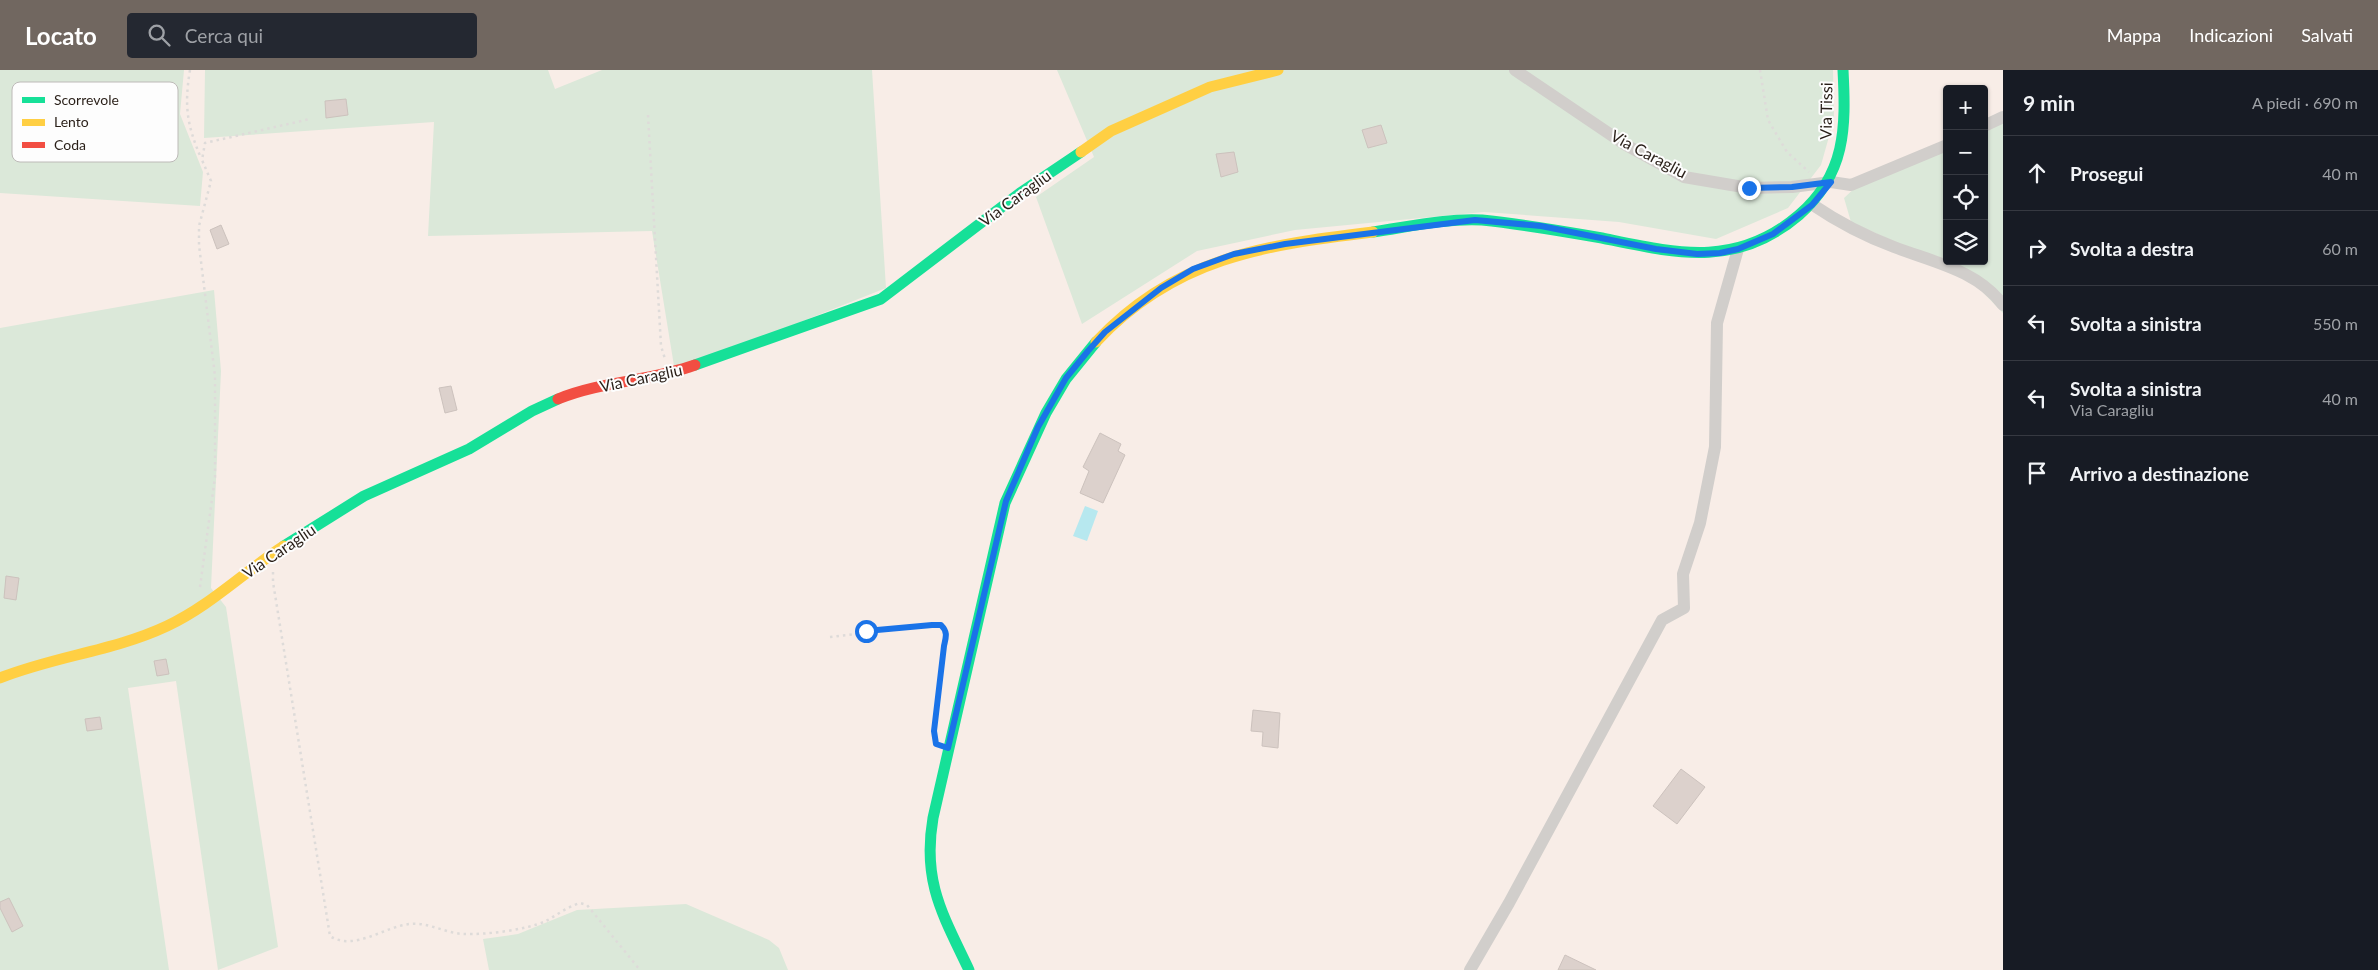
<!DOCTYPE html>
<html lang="it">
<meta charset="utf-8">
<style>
:root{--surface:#171b24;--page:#242831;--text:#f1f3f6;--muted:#9ea1a6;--line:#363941;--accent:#716760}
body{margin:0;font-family:Lato,sans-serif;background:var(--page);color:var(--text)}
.controls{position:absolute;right:15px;top:15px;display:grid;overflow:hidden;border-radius:5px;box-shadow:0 1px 4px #0004}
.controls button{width:45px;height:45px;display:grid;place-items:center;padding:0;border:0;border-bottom:1px solid var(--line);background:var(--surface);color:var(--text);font:25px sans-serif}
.stop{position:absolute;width:15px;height:15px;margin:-11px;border:4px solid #1a73e8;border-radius:50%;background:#fff}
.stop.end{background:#1a73e8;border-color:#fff;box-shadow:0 1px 5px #0008}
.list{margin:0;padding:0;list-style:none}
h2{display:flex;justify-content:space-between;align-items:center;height:65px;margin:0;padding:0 20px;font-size:21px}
h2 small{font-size:16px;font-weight:400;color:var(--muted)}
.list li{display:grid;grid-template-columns:32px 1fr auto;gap:15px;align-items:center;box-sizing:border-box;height:75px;padding:0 20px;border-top:1px solid var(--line)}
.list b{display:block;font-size:19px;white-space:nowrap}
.list p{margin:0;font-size:16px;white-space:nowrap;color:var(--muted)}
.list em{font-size:16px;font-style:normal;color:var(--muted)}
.icon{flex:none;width:28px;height:28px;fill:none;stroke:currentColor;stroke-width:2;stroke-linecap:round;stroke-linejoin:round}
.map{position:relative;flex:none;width:2003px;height:900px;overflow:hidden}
header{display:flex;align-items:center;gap:30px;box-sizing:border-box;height:70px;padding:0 25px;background:var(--accent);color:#fff}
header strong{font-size:24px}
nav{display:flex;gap:28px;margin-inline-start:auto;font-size:18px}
.search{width:350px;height:45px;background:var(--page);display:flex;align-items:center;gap:12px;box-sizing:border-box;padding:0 18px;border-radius:5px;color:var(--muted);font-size:19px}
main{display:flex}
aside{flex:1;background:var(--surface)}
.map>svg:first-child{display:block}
.green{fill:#dbe8d9}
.water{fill:#b7e8ef}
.building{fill:#dcd1cc;stroke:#ccc2bd}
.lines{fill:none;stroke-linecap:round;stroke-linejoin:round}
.path{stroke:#dedbd9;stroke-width:2.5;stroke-dasharray:2.5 4;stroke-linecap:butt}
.street{stroke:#d1cecb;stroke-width:12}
.fast{stroke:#16e098;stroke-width:11}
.slow{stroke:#ffcf43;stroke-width:11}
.jam{stroke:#f24e42;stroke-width:11}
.route{stroke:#1a73e8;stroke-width:6}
.labels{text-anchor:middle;stroke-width:4;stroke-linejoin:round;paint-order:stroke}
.street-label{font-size:16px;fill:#291f18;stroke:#fdfdfd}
.key{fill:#fdfdfd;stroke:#bdbab8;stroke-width:1}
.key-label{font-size:14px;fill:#291f18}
</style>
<header>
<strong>Locato</strong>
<div class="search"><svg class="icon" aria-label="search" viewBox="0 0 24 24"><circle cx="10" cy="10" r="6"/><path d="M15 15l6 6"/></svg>Cerca qui</div>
<nav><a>Mappa</a><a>Indicazioni</a><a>Salvati</a></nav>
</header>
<main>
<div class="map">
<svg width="2003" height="900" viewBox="0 0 2003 900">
<rect width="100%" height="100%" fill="#f8ede7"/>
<!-- green -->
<path class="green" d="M0 0H184L180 44 203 102 200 136 0 123Z
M205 0H548L555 19 602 0H872L886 218 675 302 652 161 428 166 434 52 204 68Z
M1057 0H1833L1834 49 1821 95 1788 138 1716 169 1619 152 1484 142 1295 160 1197 181 1082 254 1036 127 1094 87Z
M2003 49V243L1965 204 1851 152 1844 128 1859 114 1947 74V191H1984V57Z
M214 220 221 301 211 518 226 537 278 877 218 900 176 611 128 618 169 900H0V258Z
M686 834 769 870 779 878 788 900H489L483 869 518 864 577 840Z"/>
<!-- water -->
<path class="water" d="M1085 436 1098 441 1087 471 1073 466Z"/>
<!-- building -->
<path class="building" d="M346 29 348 45 326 48 325 31Z
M1381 55 1387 73 1368 78 1362 60Z
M1234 82 1238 102 1221 107 1216 84Z
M221 155 229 174 217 179 210 160Z
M451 316 457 340 445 343 439 318Z
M1100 363 1121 374 1118 381 1125 385 1103 433 1080 423 1089 401 1083 397Z
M6 506 19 508 16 530 4 528Z
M166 589 169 604 157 606 154 591Z
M1253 640 1280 643 1278 678 1262 676 1263 662 1251 661Z
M100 647 102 659 87 661 85 649Z
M1681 699 1705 717 1677 754 1653 736Z
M9 828 23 856 12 862 0 838V832Z
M1565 885 1596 900H1558Z"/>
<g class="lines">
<!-- path -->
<path class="path" d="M190 0C184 36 187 55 201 88
M1760 0 1768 50 1787 82 1809 102
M648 45 661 276 665 289
M273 502V512L330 866C354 882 385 856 410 854 428 852 445 863 463 864 485 865 526 860 546 851 557 845 567 837 580 833L587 835 640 900
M200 517 215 407V306L199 175V156L211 111 202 90 205 73 310 49
M830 567 932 555C947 555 947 563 943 576L934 660"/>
<!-- street -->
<path class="street" d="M1515 0 1626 75 1684 107 1749 118 1792 117 1831 112 1851 115 1947 75
M1984 56 2003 47
M1813 135C1838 152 1865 166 1894 177 1933 192 1977 200 2003 235
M1470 900 1509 833 1662 550 1684 538 1683 504 1700 453 1715 377 1717 253 1738 179"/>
<!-- fast -->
<path class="fast" d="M1373 162C1408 157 1446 148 1482 150 1522 154 1562 161 1602 168 1675 183 1736 199 1799 145 1846 104 1846 58 1843 0
M695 295 881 229 1020 123 1081 82
M284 476 364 426 469 379 532 341 558 329
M969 900C943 845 922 812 933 748L1005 433 1046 343 1066 309 1096 272"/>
<!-- slow -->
<path class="slow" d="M1081 82 1111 61 1210 17 1278 0
M1096 272C1174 188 1264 175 1373 162
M0 608C55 586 114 581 167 556 210 536 245 501 284 476"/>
<!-- jam -->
<path class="jam" d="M558 329C602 311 651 311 695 295"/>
</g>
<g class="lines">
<!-- route -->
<path class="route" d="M866 561 932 555H941C948 562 946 567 944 576L934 661 936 674 948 678 1006 431 1038 357 1066 308 1088 281 1105 262 1161 218 1193 199 1234 184 1285 174 1475 150 1541 156 1656 179 1697 184 1720 183 1738 179 1773 164 1812 135 1831 112 1792 117 1749 118"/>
</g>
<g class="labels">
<!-- street labels -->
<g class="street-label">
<text transform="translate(1826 41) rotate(-89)" y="6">Via Tissi</text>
<text transform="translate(1649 84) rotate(28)" y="6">Via Caragliu</text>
<text transform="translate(1015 128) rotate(-36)" y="6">Via Caragliu</text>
<text transform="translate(641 308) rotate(-12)" y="6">Via Caragliu</text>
<text transform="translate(279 481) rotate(-34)" y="6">Via Caragliu</text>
</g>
</g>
<!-- legend -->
<rect x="12" y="12" width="166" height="80" rx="8" class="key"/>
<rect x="22" y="27" width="23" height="6" fill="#16e098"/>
<rect x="22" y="49" width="23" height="7" fill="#ffcf43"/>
<rect x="22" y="72" width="23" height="6" fill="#f24e42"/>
<g class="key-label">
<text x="54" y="35">Scorrevole</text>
<text x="54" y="57">Lento</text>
<text x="54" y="80">Coda</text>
</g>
</svg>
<div class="controls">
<button>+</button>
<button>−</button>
<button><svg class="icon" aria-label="locate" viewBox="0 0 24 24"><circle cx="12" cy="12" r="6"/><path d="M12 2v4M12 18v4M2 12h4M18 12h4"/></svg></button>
<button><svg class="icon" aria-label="layers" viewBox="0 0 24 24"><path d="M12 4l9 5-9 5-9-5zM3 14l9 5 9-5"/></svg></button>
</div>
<div class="stop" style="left:866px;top:561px"></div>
<div class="stop end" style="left:1749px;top:118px"></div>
</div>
<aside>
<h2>9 min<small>A piedi · 690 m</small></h2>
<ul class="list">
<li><svg class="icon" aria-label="ahead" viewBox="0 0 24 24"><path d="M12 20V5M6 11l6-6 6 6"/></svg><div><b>Prosegui</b></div><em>40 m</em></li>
<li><svg class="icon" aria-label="right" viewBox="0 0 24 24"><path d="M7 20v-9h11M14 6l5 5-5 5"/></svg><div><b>Svolta a destra</b></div><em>60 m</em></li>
<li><svg class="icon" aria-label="left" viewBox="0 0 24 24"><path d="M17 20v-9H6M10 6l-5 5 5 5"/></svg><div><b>Svolta a sinistra</b></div><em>550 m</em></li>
<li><svg class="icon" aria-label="left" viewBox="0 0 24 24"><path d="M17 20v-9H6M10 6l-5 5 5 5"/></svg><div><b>Svolta a sinistra</b><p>Via Caragliu</p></div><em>40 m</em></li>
<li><svg class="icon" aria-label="arrive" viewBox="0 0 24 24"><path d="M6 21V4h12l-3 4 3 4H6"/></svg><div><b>Arrivo a destinazione</b></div></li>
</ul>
</aside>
</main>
